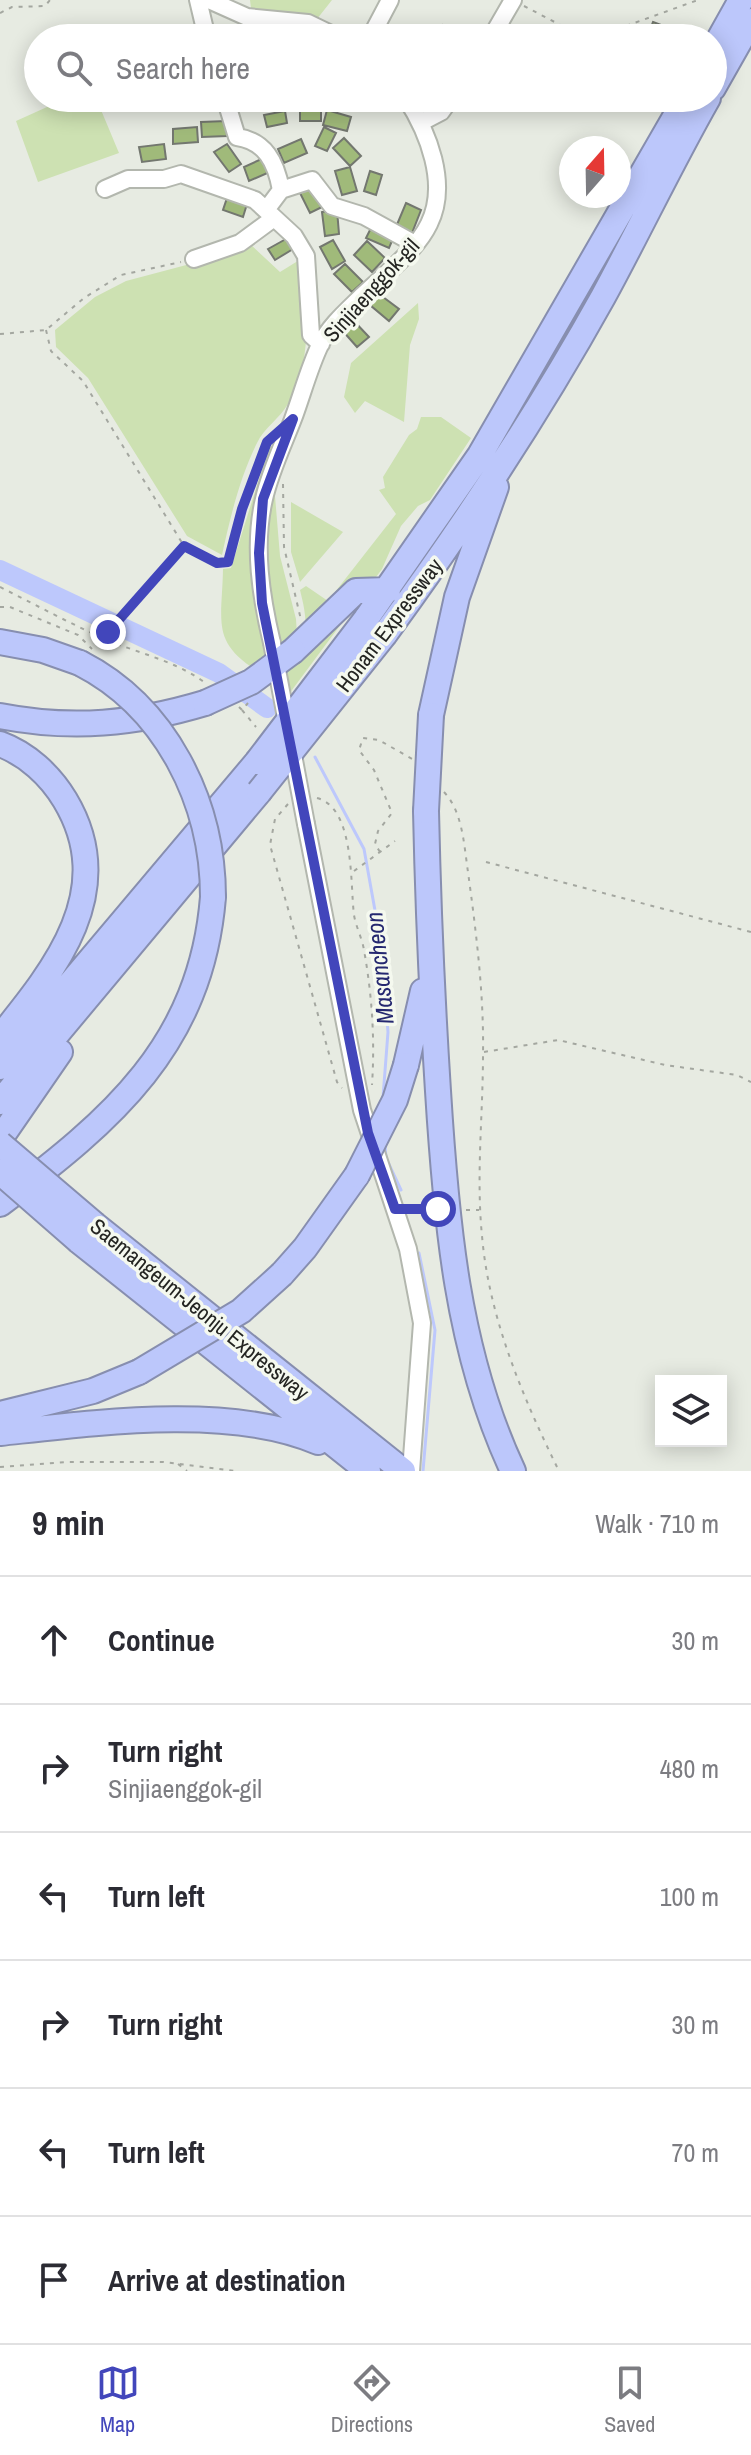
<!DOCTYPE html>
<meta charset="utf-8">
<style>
:root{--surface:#fff;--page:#f2f2f3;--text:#2b2b33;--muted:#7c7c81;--line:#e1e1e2;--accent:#4246bb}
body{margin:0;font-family:"Archivo Narrow",sans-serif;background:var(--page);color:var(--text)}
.controls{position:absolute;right:24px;bottom:24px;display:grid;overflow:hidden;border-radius:0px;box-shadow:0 4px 20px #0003}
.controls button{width:72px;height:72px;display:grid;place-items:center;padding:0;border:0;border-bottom:2px solid var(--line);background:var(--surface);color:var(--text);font:40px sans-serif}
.compass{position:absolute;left:559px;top:136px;width:72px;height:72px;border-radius:50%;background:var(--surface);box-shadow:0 4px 20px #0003;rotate:20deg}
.stop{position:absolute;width:24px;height:24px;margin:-18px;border:6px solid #4246bb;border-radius:50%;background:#fff}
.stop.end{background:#4246bb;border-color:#fff;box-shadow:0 2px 8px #0008}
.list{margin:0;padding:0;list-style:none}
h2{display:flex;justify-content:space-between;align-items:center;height:104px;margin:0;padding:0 32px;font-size:34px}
h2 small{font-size:26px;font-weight:400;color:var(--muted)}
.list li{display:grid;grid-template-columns:52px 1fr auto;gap:24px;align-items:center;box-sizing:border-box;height:128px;padding:0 32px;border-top:2px solid var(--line)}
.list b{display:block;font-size:30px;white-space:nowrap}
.list p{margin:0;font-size:26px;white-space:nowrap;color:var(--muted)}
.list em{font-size:26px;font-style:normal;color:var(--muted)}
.icon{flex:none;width:44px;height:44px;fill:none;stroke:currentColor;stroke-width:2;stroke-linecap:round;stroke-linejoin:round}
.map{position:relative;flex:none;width:751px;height:1471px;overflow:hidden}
.search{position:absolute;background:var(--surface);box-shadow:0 4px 20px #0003;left:24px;right:24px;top:24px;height:88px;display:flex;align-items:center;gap:20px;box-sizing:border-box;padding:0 28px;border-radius:44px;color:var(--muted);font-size:30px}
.sheet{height:872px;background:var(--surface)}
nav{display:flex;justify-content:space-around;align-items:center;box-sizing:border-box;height:112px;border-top:2px solid var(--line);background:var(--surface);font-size:22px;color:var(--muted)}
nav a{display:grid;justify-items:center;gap:4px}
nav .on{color:var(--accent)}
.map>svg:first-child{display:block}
.green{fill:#cde1b2}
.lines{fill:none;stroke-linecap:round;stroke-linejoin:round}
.stream{stroke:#bdc8fc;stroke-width:3}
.river{stroke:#bdc8fc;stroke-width:20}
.building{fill:#a0ba7a;stroke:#73776f;stroke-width:2}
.minor-casing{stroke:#b3b7ae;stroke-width:20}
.highway-casing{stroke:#878eaf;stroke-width:28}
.path{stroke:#a4a7a0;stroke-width:2;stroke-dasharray:4 6;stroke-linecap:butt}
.minor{stroke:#fff;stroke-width:16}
.highway{stroke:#bcc7fb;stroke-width:24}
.minor-bridge-casing{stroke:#b3b7ae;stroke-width:20;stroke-linecap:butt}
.highway-bridge-casing{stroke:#878eaf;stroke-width:28;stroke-linecap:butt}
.minor-bridge{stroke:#fff;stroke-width:16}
.highway-bridge{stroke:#bcc7fb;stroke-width:24}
.route{stroke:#4246bb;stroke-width:10}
.labels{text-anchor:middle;stroke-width:7;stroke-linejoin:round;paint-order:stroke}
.street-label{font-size:22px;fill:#242522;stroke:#f5f9ef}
.water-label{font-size:24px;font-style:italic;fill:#252870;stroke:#f5f9ef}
</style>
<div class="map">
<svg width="751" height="1471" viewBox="0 0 751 1471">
<rect width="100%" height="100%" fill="#e7ebe2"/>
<!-- green -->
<path class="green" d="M250 0H332L317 19 251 8Z
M67 98H96L119 153 38 182 16 121Z
M250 244 280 272 301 259C308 306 313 361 288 404 280 418 264 428 257 443 240 477 230 518 222 555L187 536 88 378 56 347 55 330 95 297 126 281 224 255Z
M418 303 419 319 410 345 404 422 365 401 355 413 344 397 351 363Z
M421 417H441L471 438 430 500 418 506 401 526 382 569 289 694 285 670C307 637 310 630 300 590L306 586 328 601 396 514 379 490 385 488 383 477 409 435 417 429Z
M275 446C265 480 252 513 250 549 248 590 261 632 268 672L264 675C210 643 222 625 223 569L231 568 269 447Z
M275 496 280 556 296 619 297 635 285 653 280 645C271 600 253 539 275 496Z
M291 502 343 532 300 582 291 552Z"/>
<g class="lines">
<!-- stream -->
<path class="stream" d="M315 757 364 849 381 944 388 1032 383 1097
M385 1145 386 1158 401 1190
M419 1253 435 1330 423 1471"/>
<!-- river -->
<path class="river" d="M0 570 219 673 267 708"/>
</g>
<!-- building -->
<path class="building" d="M653 22 680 32 678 38H647Z
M443 25 466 38H436Z
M241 98H263L260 109 240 102Z
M300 109H321V121H300Z
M327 110 351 117 347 131 323 125Z
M285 111 287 123 267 127 264 115Z
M226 121 227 136 202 137 201 122Z
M197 127 198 142 173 144V129Z
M324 127 336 133 327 151 315 146Z
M344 138 361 156 350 166 333 148Z
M301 139 307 153 284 163 278 149Z
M164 144 166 159 142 162 139 147Z
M227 144 241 164 229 172 214 152Z
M266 157 272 171 249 181 244 167Z
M350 167 357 191 342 195 335 171Z
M370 171 382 175 376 195 364 191Z
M312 184 324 206 310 213 299 191Z
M227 198 247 204 243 217 223 210Z
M406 203 421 210 412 233 396 227Z
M337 210 339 234 325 236 322 212Z
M373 224 395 234 389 248 366 238Z
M286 239 293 249 275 260 268 249Z
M333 240 345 261 332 269 320 247Z
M367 241 385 258 372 272 354 255Z
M345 264 363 282 352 292 334 274Z
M379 294 399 309 389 321 370 305Z
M352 319 369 337 357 347 341 329Z"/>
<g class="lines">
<!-- minor casing -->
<g class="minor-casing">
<path id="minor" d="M198 0 207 38
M209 0 247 17 308 23 339 38
M370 38 390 0
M491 38 513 0
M225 98 237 137C265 141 276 162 281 190L266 210
M420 123 441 112 451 98
M105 189 128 179H164L181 174 255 200 294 236 306 256 311 335 321 344
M281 190 312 180 332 206 364 216 415 244
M194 259 240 243 274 218
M272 643C261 597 253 546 264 499 270 472 283 445 293 419 302 395 309 368 320 345 330 325 348 310 363 295 385 274 416 251 429 224 449 184 428 132 406 98
M306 824 362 1110 408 1249 422 1323 411 1471"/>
</g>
<!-- highway casing -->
<g class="highway-casing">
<path id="highway" d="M713 50 741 0
M713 88 751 21
M366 619 480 455 686 98
M385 634C464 526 538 414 603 297 639 231 671 163 708 98
M0 642 43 650 80 663
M293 651 356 591 388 590
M431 715 457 597 496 487
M0 716C72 730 135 724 205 703
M0 744C27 754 50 775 65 800 119 890 56 968 0 1037
M426 811C428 904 432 997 438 1091 446 1220 457 1352 513 1471
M406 1065 423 991
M0 1067 257 762
M0 1102 259 792
M0 1139 60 1052
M0 1204C112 1120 201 1045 213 897
M95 1225 403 1471
M79 1241 368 1471
M282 1274 305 1248 357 1175
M0 1414 93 1391 139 1372
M0 1433C93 1423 231 1404 318 1442"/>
</g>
<!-- path -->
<path class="path" d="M524 6 568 29 601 35 698 0
M0 13 12 7 45 6 50 0
M46 330 51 351 83 381 184 546 217 563 228 562 242 509 269 441
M0 334 46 330 84 298 121 275 181 262
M283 484 284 547 301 620
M0 587C36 605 71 624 107 640 141 654 175 661 204 682
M0 607H10L78 635 92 649
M104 638 184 546
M239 707 242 710 248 703
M242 710 256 727
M444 792C463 812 464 846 468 872 476 931 484 994 483 1054 483 1115 476 1175 482 1236 489 1318 523 1398 559 1471
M317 798C355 808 350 884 354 915 356 927 362 938 364 950 372 995 375 1039 372 1085
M288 804 275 819 270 845 337 1082 342 1088
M380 852 375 844 378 831 392 813 374 770 359 750 363 738 379 740 412 759
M486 862 751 932
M354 871 395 841
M484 1052 558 1040 665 1065 737 1075 751 1082
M411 1209H428
M466 1210H479
M178 1464 187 1471
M0 1467 68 1462H163L235 1471"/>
<!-- minor -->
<use href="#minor" class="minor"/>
<!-- highway -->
<use href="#highway" class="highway"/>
<!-- minor-bridge casing -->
<g class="minor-bridge-casing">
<path id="minor-bridge" d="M272 643 306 824"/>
</g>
<!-- highway-bridge casing -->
<g class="highway-bridge-casing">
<path id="highway-bridge" d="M80 663C166 707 213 802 213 897
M205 703 251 682 293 651
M257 762 366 619
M259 792 385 634
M426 811 431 715
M0 1144 95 1225
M0 1172 79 1241
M357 1175 395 1100 406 1065
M139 1372 241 1311 282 1274"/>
</g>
<!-- minor-bridge -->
<use href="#minor-bridge" class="minor-bridge"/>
<!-- highway-bridge -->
<use href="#highway-bridge" class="highway-bridge"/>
</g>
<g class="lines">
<!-- route -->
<path class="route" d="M108 632 184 546 217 563 228 562 242 509 267 442 293 419 263 499 259 553 262 603 368 1133 395 1209H438"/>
</g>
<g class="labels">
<!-- street labels -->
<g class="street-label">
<text transform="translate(371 290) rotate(-48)" y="8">Sinjiaenggok-gil</text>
<text transform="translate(389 625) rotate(-53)" y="8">Honam Expressway</text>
<text transform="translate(200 1309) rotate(39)" y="8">Saemangeum-Jeonju Expressway</text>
</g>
<!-- water labels -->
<g class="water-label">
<text transform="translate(380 968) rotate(-96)" y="8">Masancheon</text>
</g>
</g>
</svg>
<div class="controls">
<button><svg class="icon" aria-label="layers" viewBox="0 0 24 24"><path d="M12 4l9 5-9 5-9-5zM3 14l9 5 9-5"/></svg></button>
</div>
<svg class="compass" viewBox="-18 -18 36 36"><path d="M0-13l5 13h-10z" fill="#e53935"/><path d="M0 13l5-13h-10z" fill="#7c7c81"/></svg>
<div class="stop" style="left:438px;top:1209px"></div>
<div class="stop end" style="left:108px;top:632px"></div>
<div class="search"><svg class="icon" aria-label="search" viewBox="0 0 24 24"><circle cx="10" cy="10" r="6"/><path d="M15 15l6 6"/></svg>Search here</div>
</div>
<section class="sheet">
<h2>9 min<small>Walk · 710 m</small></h2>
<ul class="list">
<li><svg class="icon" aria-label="ahead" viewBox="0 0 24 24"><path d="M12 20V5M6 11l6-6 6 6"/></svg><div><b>Continue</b></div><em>30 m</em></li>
<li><svg class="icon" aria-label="right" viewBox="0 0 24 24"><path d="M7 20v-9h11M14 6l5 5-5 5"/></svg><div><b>Turn right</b><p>Sinjiaenggok-gil</p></div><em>480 m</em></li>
<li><svg class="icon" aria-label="left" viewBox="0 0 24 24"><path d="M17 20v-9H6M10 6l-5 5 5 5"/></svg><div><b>Turn left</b></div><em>100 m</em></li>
<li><svg class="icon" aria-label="right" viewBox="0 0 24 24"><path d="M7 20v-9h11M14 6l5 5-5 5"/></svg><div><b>Turn right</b></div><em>30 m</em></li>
<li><svg class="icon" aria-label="left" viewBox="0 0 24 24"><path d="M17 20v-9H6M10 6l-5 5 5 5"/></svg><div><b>Turn left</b></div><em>70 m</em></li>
<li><svg class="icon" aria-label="arrive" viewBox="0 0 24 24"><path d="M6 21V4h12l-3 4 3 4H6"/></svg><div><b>Arrive at destination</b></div></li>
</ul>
</section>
<nav>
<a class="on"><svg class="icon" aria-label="map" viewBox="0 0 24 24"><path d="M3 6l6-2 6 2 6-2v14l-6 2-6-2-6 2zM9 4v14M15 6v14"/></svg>Map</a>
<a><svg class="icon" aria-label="directions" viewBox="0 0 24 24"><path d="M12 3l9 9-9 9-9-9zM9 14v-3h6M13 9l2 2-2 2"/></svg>Directions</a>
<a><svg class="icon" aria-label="saved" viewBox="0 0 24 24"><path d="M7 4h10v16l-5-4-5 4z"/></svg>Saved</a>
</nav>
